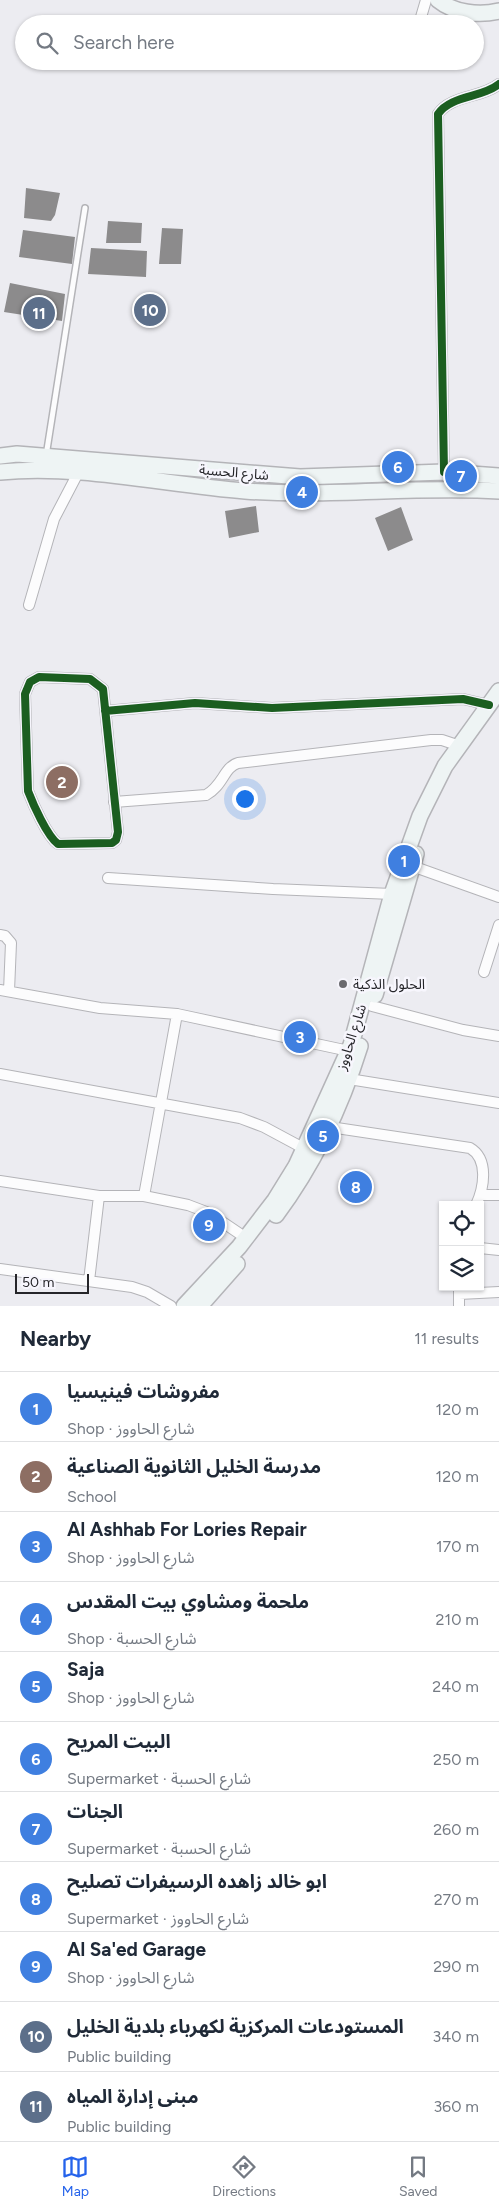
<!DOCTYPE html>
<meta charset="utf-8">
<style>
:root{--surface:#fff;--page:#f2f2f3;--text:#1f2937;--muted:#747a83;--line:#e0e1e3;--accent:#2563eb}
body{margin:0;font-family:Figtree,"Noto Sans Arabic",sans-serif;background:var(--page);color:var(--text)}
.controls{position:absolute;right:15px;bottom:15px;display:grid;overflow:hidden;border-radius:0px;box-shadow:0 1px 4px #0004}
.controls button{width:45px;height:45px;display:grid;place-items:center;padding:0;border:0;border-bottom:1px solid var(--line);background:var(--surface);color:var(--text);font:25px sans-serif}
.scale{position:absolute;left:15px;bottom:12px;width:74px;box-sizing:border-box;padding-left:5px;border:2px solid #252529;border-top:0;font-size:14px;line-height:18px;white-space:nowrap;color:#252529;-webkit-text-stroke:4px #f7f6fd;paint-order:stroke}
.you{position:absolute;left:244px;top:798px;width:18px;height:18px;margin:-12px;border:4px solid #fff;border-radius:50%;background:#1a73e8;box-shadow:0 0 0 8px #1a73e833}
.badge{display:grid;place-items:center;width:32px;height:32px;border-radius:50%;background:var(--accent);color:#fff;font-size:16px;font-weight:700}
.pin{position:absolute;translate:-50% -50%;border:2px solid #fff;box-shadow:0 1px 5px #0006}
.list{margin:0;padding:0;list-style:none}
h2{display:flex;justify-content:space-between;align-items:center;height:65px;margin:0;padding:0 20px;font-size:21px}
h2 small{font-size:16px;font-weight:400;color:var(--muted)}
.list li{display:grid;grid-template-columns:32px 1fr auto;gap:15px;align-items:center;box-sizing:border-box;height:70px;padding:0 20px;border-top:1px solid var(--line)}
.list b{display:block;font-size:19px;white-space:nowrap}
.list p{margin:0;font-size:16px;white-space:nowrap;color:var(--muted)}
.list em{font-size:16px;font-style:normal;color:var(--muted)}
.icon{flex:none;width:28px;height:28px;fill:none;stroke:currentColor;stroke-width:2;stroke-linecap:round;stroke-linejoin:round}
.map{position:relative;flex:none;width:499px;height:1306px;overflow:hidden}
.search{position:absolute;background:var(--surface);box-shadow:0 1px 4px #0004;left:15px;right:15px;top:15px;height:55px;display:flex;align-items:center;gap:12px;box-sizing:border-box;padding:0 18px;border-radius:28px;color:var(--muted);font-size:19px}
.sheet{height:835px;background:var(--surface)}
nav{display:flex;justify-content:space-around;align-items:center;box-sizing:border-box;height:70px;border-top:1px solid var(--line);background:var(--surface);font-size:14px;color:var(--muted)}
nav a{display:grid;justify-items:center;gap:2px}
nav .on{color:var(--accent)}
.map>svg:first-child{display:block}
.building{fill:#8c8b8c}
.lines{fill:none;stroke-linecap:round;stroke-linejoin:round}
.lane-casing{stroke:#b4b4b8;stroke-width:8}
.street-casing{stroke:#b4b4b8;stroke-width:12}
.secondary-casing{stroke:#b4b4b8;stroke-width:18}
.lane{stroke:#fcfcfd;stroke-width:5}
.street{stroke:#fcfcfd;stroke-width:10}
.secondary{stroke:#eef4f4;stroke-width:15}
.cycleway-casing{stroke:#f7f6fd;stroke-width:11}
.cycleway{stroke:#1b5e20;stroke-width:8}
.poi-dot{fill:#6b6b6f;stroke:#f7f6fd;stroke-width:2}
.labels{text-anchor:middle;stroke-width:5;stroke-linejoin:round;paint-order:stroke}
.street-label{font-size:14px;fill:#252529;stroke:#f7f6fd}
.poi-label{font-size:14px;fill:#252529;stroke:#f7f6fd;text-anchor:start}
</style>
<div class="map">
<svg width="499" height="1306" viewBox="0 0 499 1306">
<rect width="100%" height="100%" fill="#ececf1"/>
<!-- building -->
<path class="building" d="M26 188 60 193 55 215 51 221 24 218Z
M108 221 142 223 141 243H106Z
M162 228 183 229 181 264H159Z
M23 230 75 237 72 264 19 257Z
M91 248 147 251 146 277 88 274Z
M10 283 65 294 62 321 4 312Z
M256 506 259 532 229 538 225 511Z
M401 507 413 540 388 551 375 518Z"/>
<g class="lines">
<!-- lane casing -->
<g class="lane-casing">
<path id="lane" d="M46 456 85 208"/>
</g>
<!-- street casing -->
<g class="street-casing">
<path id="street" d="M419 24 426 0
M444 472 438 114C451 95 482 98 499 84
M29 605 54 519 78 473
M39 677 90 679 103 689 118 832 116 840 112 843 58 844C47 836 33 804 28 791L25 694 30 682Z
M105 711 195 703 272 708 463 699 489 705
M114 802 206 795C223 786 224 767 238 763L431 740H442L460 746
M412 866 499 897
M108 878 273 889 392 894
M0 935 5 936 11 943 9 991
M484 972 499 925
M0 990 100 1008 177 1014 349 1051
M372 1006 463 1030 499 1036
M0 1074 240 1118 264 1127 305 1149
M349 1079 499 1103
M330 1127 470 1148C489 1159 484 1188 476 1205
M0 1181 99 1196H144L188 1205 209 1213 246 1238
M481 1195H499
M144 1196 177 1014
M480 1248 499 1250
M0 1269 132 1287 147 1292 171 1306
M89 1281 99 1196
M459 1294 499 1292
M459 1306V1288"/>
</g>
<!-- secondary casing -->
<g class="secondary-casing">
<path id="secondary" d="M438 0C454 13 479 16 499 11
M0 456 17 454 300 477 444 472 499 476
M0 472C79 464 166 485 245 491 330 497 415 486 499 491
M375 995 416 854
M276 1215C314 1164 341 1107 360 1046
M184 1306 239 1247 275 1200 296 1166 351 1045 392 894 420 816 445 766 499 691
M200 1306 237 1264"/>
</g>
<!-- lane -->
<use href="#lane" class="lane"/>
<!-- street -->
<use href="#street" class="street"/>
<!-- secondary -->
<use href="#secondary" class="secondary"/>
<!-- cycleway casing -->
<g class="cycleway-casing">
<path id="cycleway" d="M444 472 438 114C451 95 482 98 499 84
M39 677 90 679 103 689 118 832 116 840 112 843 58 844C47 836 33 804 28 791L25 694 30 682Z
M105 711 195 703 272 708 463 699 489 705"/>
</g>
<!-- cycleway -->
<use href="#cycleway" class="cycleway"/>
</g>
<!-- markers -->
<circle class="poi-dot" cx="343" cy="984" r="5"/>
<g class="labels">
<!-- street labels -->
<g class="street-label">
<text transform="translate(234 472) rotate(5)" y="5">شارع الحسبة</text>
<text transform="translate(351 1037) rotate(-72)" y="5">شارع الحاووز</text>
</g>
<!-- poi labels -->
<g class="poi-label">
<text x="353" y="989">الحلول الذكية</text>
</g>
</g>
</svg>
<div class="controls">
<button><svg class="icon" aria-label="locate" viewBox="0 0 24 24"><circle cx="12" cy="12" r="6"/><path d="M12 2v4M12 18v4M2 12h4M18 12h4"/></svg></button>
<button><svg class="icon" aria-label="layers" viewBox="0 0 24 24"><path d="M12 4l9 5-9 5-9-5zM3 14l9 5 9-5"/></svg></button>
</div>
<div class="scale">50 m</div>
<div class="you"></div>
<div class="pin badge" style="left:404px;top:861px;background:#3f7fe0">1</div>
<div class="pin badge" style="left:62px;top:782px;background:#8d6e63">2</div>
<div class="pin badge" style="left:300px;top:1037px;background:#3f7fe0">3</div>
<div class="pin badge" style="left:302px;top:492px;background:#3f7fe0">4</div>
<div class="pin badge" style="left:323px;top:1136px;background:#3f7fe0">5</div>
<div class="pin badge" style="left:398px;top:467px;background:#3f7fe0">6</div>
<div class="pin badge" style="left:461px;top:476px;background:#3f7fe0">7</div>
<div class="pin badge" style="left:356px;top:1187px;background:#3f7fe0">8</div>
<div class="pin badge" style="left:209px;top:1225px;background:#3f7fe0">9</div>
<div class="pin badge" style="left:150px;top:310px;background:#5c6f8a">10</div>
<div class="pin badge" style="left:39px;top:313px;background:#5c6f8a">11</div>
<div class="search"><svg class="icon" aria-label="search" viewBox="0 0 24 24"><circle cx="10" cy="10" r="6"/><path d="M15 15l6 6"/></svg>Search here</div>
</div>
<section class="sheet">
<h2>Nearby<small>11 results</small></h2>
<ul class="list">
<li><span class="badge" style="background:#3f7fe0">1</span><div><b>مفروشات فينيسيا</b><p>Shop · شارع الحاووز</p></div><em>120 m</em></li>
<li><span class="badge" style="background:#8d6e63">2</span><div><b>مدرسة الخليل الثانوية الصناعية</b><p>School</p></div><em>120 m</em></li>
<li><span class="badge" style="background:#3f7fe0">3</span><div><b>Al Ashhab For Lories Repair</b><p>Shop · شارع الحاووز</p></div><em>170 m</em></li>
<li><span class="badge" style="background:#3f7fe0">4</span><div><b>ملحمة ومشاوي بيت المقدس</b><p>Shop · شارع الحسبة</p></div><em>210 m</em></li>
<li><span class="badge" style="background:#3f7fe0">5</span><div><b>Saja</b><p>Shop · شارع الحاووز</p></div><em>240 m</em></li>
<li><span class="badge" style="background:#3f7fe0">6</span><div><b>البيت المريح</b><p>Supermarket · شارع الحسبة</p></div><em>250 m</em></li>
<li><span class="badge" style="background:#3f7fe0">7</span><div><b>الجنات</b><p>Supermarket · شارع الحسبة</p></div><em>260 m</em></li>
<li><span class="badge" style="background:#3f7fe0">8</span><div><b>ابو خالد زاهده الرسيفرات تصليح</b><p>Supermarket · شارع الحاووز</p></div><em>270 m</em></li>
<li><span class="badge" style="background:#3f7fe0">9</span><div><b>Al Sa'ed Garage</b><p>Shop · شارع الحاووز</p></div><em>290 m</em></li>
<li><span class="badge" style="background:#5c6f8a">10</span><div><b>المستودعات المركزية لكهرباء بلدية الخليل</b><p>Public building</p></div><em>340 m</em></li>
<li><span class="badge" style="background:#5c6f8a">11</span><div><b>مبنى إدارة المياه</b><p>Public building</p></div><em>360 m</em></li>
</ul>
</section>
<nav>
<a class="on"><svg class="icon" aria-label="map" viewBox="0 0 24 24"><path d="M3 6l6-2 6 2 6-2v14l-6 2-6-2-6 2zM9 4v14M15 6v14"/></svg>Map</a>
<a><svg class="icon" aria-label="directions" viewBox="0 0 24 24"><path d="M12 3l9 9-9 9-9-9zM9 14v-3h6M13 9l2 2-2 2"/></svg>Directions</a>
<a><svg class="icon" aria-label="saved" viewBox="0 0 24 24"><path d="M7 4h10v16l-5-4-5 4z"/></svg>Saved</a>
</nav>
